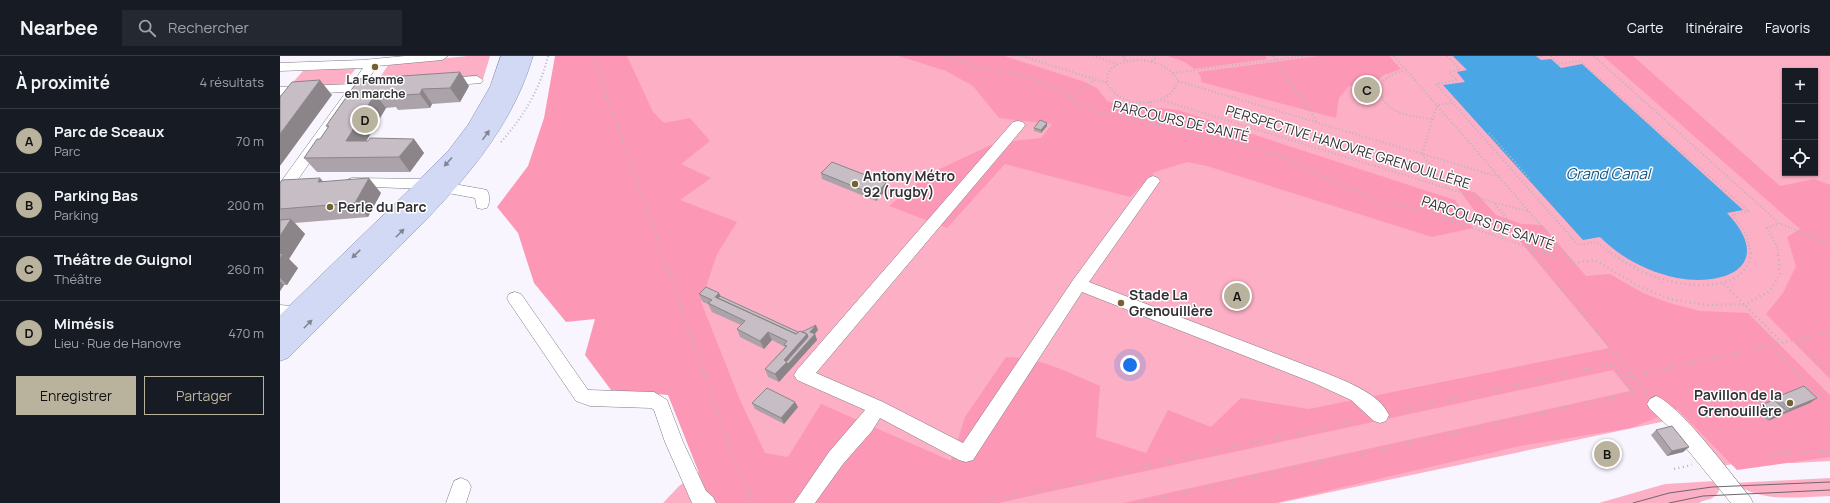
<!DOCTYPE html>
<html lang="fr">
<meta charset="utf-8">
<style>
:root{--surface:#171b24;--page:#242831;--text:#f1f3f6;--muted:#9ea1a6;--line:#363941;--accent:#b9b29d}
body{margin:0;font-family:Manrope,sans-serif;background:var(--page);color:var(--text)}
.controls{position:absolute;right:12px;top:12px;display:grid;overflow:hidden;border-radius:0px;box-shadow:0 1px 3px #0004}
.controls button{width:36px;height:36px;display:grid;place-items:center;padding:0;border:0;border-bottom:1px solid var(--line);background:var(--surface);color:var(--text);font:20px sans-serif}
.you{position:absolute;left:850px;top:309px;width:14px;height:14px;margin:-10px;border:3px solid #fff;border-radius:50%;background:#1a73e8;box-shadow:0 0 0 6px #1a73e833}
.badge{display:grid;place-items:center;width:26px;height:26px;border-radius:50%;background:var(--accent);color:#111;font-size:13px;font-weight:700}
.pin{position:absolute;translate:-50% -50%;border:2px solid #fff;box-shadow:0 1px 4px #0006}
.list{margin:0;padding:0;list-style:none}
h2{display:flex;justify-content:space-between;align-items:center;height:52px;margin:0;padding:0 16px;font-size:17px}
h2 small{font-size:13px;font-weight:400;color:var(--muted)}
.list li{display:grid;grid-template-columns:26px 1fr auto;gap:12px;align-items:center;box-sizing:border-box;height:64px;padding:0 16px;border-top:1px solid var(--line)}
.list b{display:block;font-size:15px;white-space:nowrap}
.list p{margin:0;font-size:13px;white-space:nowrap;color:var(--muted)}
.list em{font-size:13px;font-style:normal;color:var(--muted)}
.actions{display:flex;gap:8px;padding:12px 16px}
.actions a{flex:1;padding:9px 0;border:1px solid var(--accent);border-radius:0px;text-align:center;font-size:14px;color:var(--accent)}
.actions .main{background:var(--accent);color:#111}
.icon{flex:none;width:22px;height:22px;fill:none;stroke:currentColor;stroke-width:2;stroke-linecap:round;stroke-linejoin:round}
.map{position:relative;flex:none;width:1550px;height:447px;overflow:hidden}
header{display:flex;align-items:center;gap:24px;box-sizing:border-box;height:56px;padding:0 20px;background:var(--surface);border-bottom:1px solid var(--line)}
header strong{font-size:19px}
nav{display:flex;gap:22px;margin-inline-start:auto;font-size:14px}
.search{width:280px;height:36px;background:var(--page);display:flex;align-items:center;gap:10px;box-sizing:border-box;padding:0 14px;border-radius:0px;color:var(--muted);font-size:15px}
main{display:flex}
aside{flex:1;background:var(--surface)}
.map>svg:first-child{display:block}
.green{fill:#fcafc5;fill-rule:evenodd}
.forest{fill:#fd97b6}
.water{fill:#4ba6e5}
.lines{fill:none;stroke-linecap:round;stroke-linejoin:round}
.minor-casing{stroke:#7e7b85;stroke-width:1}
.major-casing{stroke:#858eac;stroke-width:1}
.path-far1{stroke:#b8b5bd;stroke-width:2;stroke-dasharray:1 2.5;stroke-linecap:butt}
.path{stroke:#b8b5bd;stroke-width:2.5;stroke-dasharray:1 3.5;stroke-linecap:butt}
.minor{fill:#fff;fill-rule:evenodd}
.major{fill:#d1d9f4;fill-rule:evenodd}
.tram{stroke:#6a696e;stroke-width:1}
.wall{fill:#aba3a9}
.shaded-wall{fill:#8b858a}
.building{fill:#c7bec5;stroke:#8b858a}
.oneway{fill:#828594}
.poi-dot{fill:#746331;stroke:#fff;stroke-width:1.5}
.labels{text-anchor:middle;stroke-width:3;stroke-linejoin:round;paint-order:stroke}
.far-poi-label{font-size:12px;font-weight:bold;fill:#323135;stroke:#fff}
.street-label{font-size:14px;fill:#323135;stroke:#fff}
.poi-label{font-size:14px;font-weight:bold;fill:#323135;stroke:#fff;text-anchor:start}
.water-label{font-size:15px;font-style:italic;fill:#145781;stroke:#fff}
</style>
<header>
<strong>Nearbee</strong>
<div class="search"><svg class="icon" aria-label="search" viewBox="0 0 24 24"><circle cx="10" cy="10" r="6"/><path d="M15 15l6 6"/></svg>Rechercher</div>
<nav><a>Carte</a><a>Itinéraire</a><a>Favoris</a></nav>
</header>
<main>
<aside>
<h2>À proximité<small>4 résultats</small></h2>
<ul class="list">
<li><span class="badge">A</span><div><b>Parc de Sceaux</b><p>Parc</p></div><em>70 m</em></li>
<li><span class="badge">B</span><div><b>Parking Bas</b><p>Parking</p></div><em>200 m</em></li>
<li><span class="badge">C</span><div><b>Théâtre de Guignol</b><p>Théâtre</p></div><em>260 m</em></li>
<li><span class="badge">D</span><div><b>Mimésis</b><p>Lieu · Rue de Hanovre</p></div><em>470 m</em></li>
</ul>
<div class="actions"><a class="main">Enregistrer</a><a>Partager</a></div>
</aside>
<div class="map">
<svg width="1550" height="447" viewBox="0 0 1550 447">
<rect width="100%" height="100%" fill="#f8f5fe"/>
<!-- green -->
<path class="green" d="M188 0H210L203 23 94 30 109 8Z
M277 0H1550V405L1514 407 1467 405 1443 410 1400 362 999 447H383L399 430 419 416ZM1505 15H1535V117H1505Z
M77 11 61 31 7 33 23 15Z
M1550 422V440C1516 441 1482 447 1454 427Z
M1436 425 1440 432C1435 446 1426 442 1419 447H1319L1385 428Z"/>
<!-- forest -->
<path class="forest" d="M275 0H347L373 56 384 67 410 62 430 85 401 108 431 122 400 144 457 166 437 198 421 246 460 344 485 397 508 401 541 348 671 405 685 361 726 301C761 301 789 317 820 330L816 381 866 397 888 354 931 371 961 342 1029 353 1329 292 1234 178 1203 166 1177 131 1196 137 1216 159 1242 168 1262 169 1306 220 1330 218 1363 237 1389 247 1420 255 1468 257 1550 339V401L1457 414 1397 353 1351 372 1240 390 995 447H843L1350 335 1333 314 718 447H431L388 339 331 334 305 299 315 263 286 266 254 227 238 177 217 151 248 110 264 62Z
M619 0H724L805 26 817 32 827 45 849 52H881L898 54 1175 144 1193 172 1152 181 927 110 907 106 875 116 850 141 725 108 667 172 609 150 649 118 715 87 761 82 772 68 719 62 693 30 666 15Z
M888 0H985L987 3 914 13 905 6Z
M1039 0H1109L1121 13 1104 19 1095 26 1069 30 1059 42 1056 62 921 26V22L918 16Z
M1323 0H1353L1500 130 1534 123 1550 129V323L1486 258 1503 237 1516 210 1507 181 1520 173Z"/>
<!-- water -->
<path class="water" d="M1173 0H1256L1261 4 1271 3 1281 12 1302 8 1463 154 1447 157C1495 208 1448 231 1397 222 1368 216 1341 202 1320 181L1303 184 1163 29 1185 26 1177 16 1187 14Z"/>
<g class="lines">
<!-- minor casing -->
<g class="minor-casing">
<path id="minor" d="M125 0H168L162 4 97 10 85 28H99L100 31 99 34 79 36 5 142 0 143V127L66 36 0 39V31L72 28 83 12 0 15V7L83 4Z
M197 20 203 24 201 27 163 30 157 26 163 22Z
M738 65 743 66 745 69 743 72 536 317 603 346 683 387 793 224 868 122 873 120 878 122 880 125 809 226 1046 317C1067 326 1099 337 1109 359L1106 365 1100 367 1094 365 1071 344 1034 327 802 236 693 404 686 406 679 404 600 362 592 375 563 408 535 447H514L549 396 585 354 517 324 514 319 517 314 733 66Z
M72 122 146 123 202 133 207 134C210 140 210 146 207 152L202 153 197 152 195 142 146 133 67 130 65 127 67 124Z
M235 236 241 238 308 334 374 336 387 344 403 386 426 435 433 441 436 447H412L385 386 374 354 371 352 310 350 296 345 229 246 227 242 229 238Z
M0 249 23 251 25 256 23 261 17 262 0 261Z
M1376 340C1400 349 1451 418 1470 441L1473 447H1451L1389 371 1370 353 1367 348 1370 343Z
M181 422 188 425 191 431 186 447H166L174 425Z"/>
</g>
<!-- major casing -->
<g class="major-casing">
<path id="major" d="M221 0H253C228 85 165 145 104 206 72 238 40 270 8 302L0 305V259L129 134 169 94 188 69 210 31Z"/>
</g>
<!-- path-far1 -->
<path class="path-far1" d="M313 0 382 198
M664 0 697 11 731 16 774 31 784 35 795 46 828 59 856 63 930 83H945L994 98 1100 146 1134 152 1267 198
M742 0 827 27
M813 0 838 8
M844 0 845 6
M993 0 1037 66
M1114 0 1286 198
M1167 0 1180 14 1169 16 1177 24 1156 28 1298 189 1316 186 1332 198
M1259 0H1263
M1271 0 1279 8 1300 5 1468 155
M1314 0 1499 167 1550 188
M857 4C875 5 889 9 898 25 895 31 893 36 887 40 870 52 833 48 827 25 827 8 843 6 857 4Z
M872 5 877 0
M1126 14C1115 17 1105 20 1100 31 1099 58 1135 61 1154 63
M893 17 1025 0
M898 25 1142 98 1157 49 1172 47
M790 40 816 23
M881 44 1215 147 1250 156
M869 46 880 69
M1209 77 1249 122
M221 86C244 60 260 33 268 0
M1168 133 1142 98 1219 121
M1215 148 1255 198
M1469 155 1452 159 1466 178 1471 198
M1498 198V192L1487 172 1499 167"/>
<!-- path -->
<path class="path" d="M382 197 453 401 473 447
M1254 197 1368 339
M1264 197 1294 207 1315 204 1358 230 1390 243 1427 249 1465 248 1490 235 1500 218 1498 197
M1285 197 1294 207
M1331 197C1348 209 1366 219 1386 224 1414 232 1467 235 1471 197
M1444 228 1501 286
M1516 284 1550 318
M1490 289 1550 351
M1344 322 1550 276
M1550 370 1493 398 1550 395
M1394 413 1412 409
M699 447 1082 363
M860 447 1355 337 1331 308 1114 356"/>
<!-- minor -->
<use href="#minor" class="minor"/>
<!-- major -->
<use href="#major" class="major"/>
<!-- tram -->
<path class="tram" d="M1353 447 1389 437 1432 431 1550 426
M1389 447 1423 440 1550 434"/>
</g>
<!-- wall -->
<path class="wall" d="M79 23 189 30 180 46 152 48 150 52 118 54 116 51 106 52 86 85 134 83 144 97 130 116H37L24 102 40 83 48 72 46 70Z
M1080 29 1095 34 1094 37 1080 36 1079 32Z
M767 70 761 77 754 75V72Z
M541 117 606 127 607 133 596 145 542 123Z
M43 126 101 137 88 161 15 167 25 178 9 203 18 212 7 229H4L0 235V127Z
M439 237 440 240 518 276 538 274 535 278 537 284 499 326 488 321 485 313 505 291 492 284 484 293 460 281 457 273 461 269 432 256 428 248 423 246 419 238Z
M1497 341 1530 347 1488 365 1475 353 1478 350 1494 344Z
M472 347 518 351 504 368 475 353Z
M1376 374 1409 391 1403 396 1387 400 1371 379Z"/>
<!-- shaded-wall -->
<path class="shaded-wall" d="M180 16 189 30 180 46 170 32Z
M40 24 52 39 0 110V78Z
M142 33 152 48 150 52 140 38Z
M95 38 106 52 78 99 66 85Z
M767 67V70L761 77V74Z
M134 83 144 97 130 116 119 101Z
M40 122 53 137 38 126Z
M89 122 101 137 88 161 75 147Z
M606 127 607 133 596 145 595 139Z
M11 163 25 178 9 203 18 212 7 229 0 222V180Z
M0 225 4 229 0 235Z
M439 237 443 245 435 241Z
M536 269 538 274 532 281 530 276Z
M488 276 492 284 484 293 480 285Z
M527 278H535L537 284 499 326 495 318 504 304Z
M1537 342 1530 347 1503 358 1510 353Z
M515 346 518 351 504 368 501 362Z
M1507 355 1503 358 1488 365 1491 362Z
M1409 391 1403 396 1387 400 1392 395Z"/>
<!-- building -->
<path class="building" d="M180 16 170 32 142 33 140 38 108 40 110 37 95 38 66 85H88L90 82 134 83 119 101 24 102 37 83H40L49 70H46L79 23Z
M40 24 0 78V41L12 26Z
M1080 29 1095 30V34L1081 33Z
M760 64 767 67 761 74 754 72Z
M552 106 606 127 595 139 541 117Z
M40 122 38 126 89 122 75 147 0 153V127L2 124Z
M11 163 0 180V164Z
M3 197 0 203V198Z
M426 231 439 237 435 241 516 278 520 275 527 278 504 304 507 306 495 318 485 313 507 290 504 289 507 285 488 276 480 285 457 273 465 265 428 247 432 244 419 238Z
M440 240 518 276 516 278 438 242Z
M536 269 530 276 535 278 508 308 506 306 528 281 527 278 522 276Z
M1524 330 1537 342 1510 353 1497 341Z
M487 332 515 346 501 362 472 347Z
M1494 344 1507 355 1491 362 1478 350Z
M1392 370 1409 391 1392 395 1376 374Z"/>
<!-- one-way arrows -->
<defs><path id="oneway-solid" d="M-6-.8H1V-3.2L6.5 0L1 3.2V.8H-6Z"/></defs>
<g class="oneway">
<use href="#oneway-solid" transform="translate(206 79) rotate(-54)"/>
<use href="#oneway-solid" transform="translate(168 106) rotate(132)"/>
<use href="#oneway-solid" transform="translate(120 177) rotate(-45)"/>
<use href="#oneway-solid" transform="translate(76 198) rotate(136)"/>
<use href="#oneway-solid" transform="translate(28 268) rotate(-45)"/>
</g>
<!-- markers -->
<g class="poi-dot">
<circle cx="95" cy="11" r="4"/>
<circle cx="575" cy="128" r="4"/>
<circle cx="50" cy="151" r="4"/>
<circle cx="841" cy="247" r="4"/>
<circle cx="1510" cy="347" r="4"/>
</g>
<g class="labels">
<!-- far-poi labels -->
<g class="far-poi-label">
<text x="95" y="28">La Femme<tspan x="95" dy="14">en marche</tspan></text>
</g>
<!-- street labels -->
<g class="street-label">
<text transform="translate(901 65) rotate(13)" y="5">PARCOURS DE SANTÉ</text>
<text transform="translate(1068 91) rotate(17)" y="5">PERSPECTIVE HANOVRE GRENOUILLÈRE</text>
<text transform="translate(1208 167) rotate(19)" y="5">PARCOURS DE SANTÉ</text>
</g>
<!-- poi labels -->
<g class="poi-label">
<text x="583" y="125">Antony Métro<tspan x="583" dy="16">92 (rugby)</tspan></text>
<text x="58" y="156">Perle du Parc</text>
<text x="849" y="244">Stade La<tspan x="849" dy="16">Grenouillère</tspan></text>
<text x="1502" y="344" text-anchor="end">Pavillon de la<tspan x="1502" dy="16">Grenouillère</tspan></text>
</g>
<!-- water labels -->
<g class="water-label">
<text x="1328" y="123">Grand Canal</text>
</g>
</g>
</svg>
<div class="controls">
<button>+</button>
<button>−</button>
<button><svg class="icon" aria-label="locate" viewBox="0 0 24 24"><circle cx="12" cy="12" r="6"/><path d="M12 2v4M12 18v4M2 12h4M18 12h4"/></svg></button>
</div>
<div class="you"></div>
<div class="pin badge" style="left:957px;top:240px">A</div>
<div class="pin badge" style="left:1327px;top:398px">B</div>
<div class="pin badge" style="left:1087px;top:34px">C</div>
<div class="pin badge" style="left:85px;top:64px">D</div>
</div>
</main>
